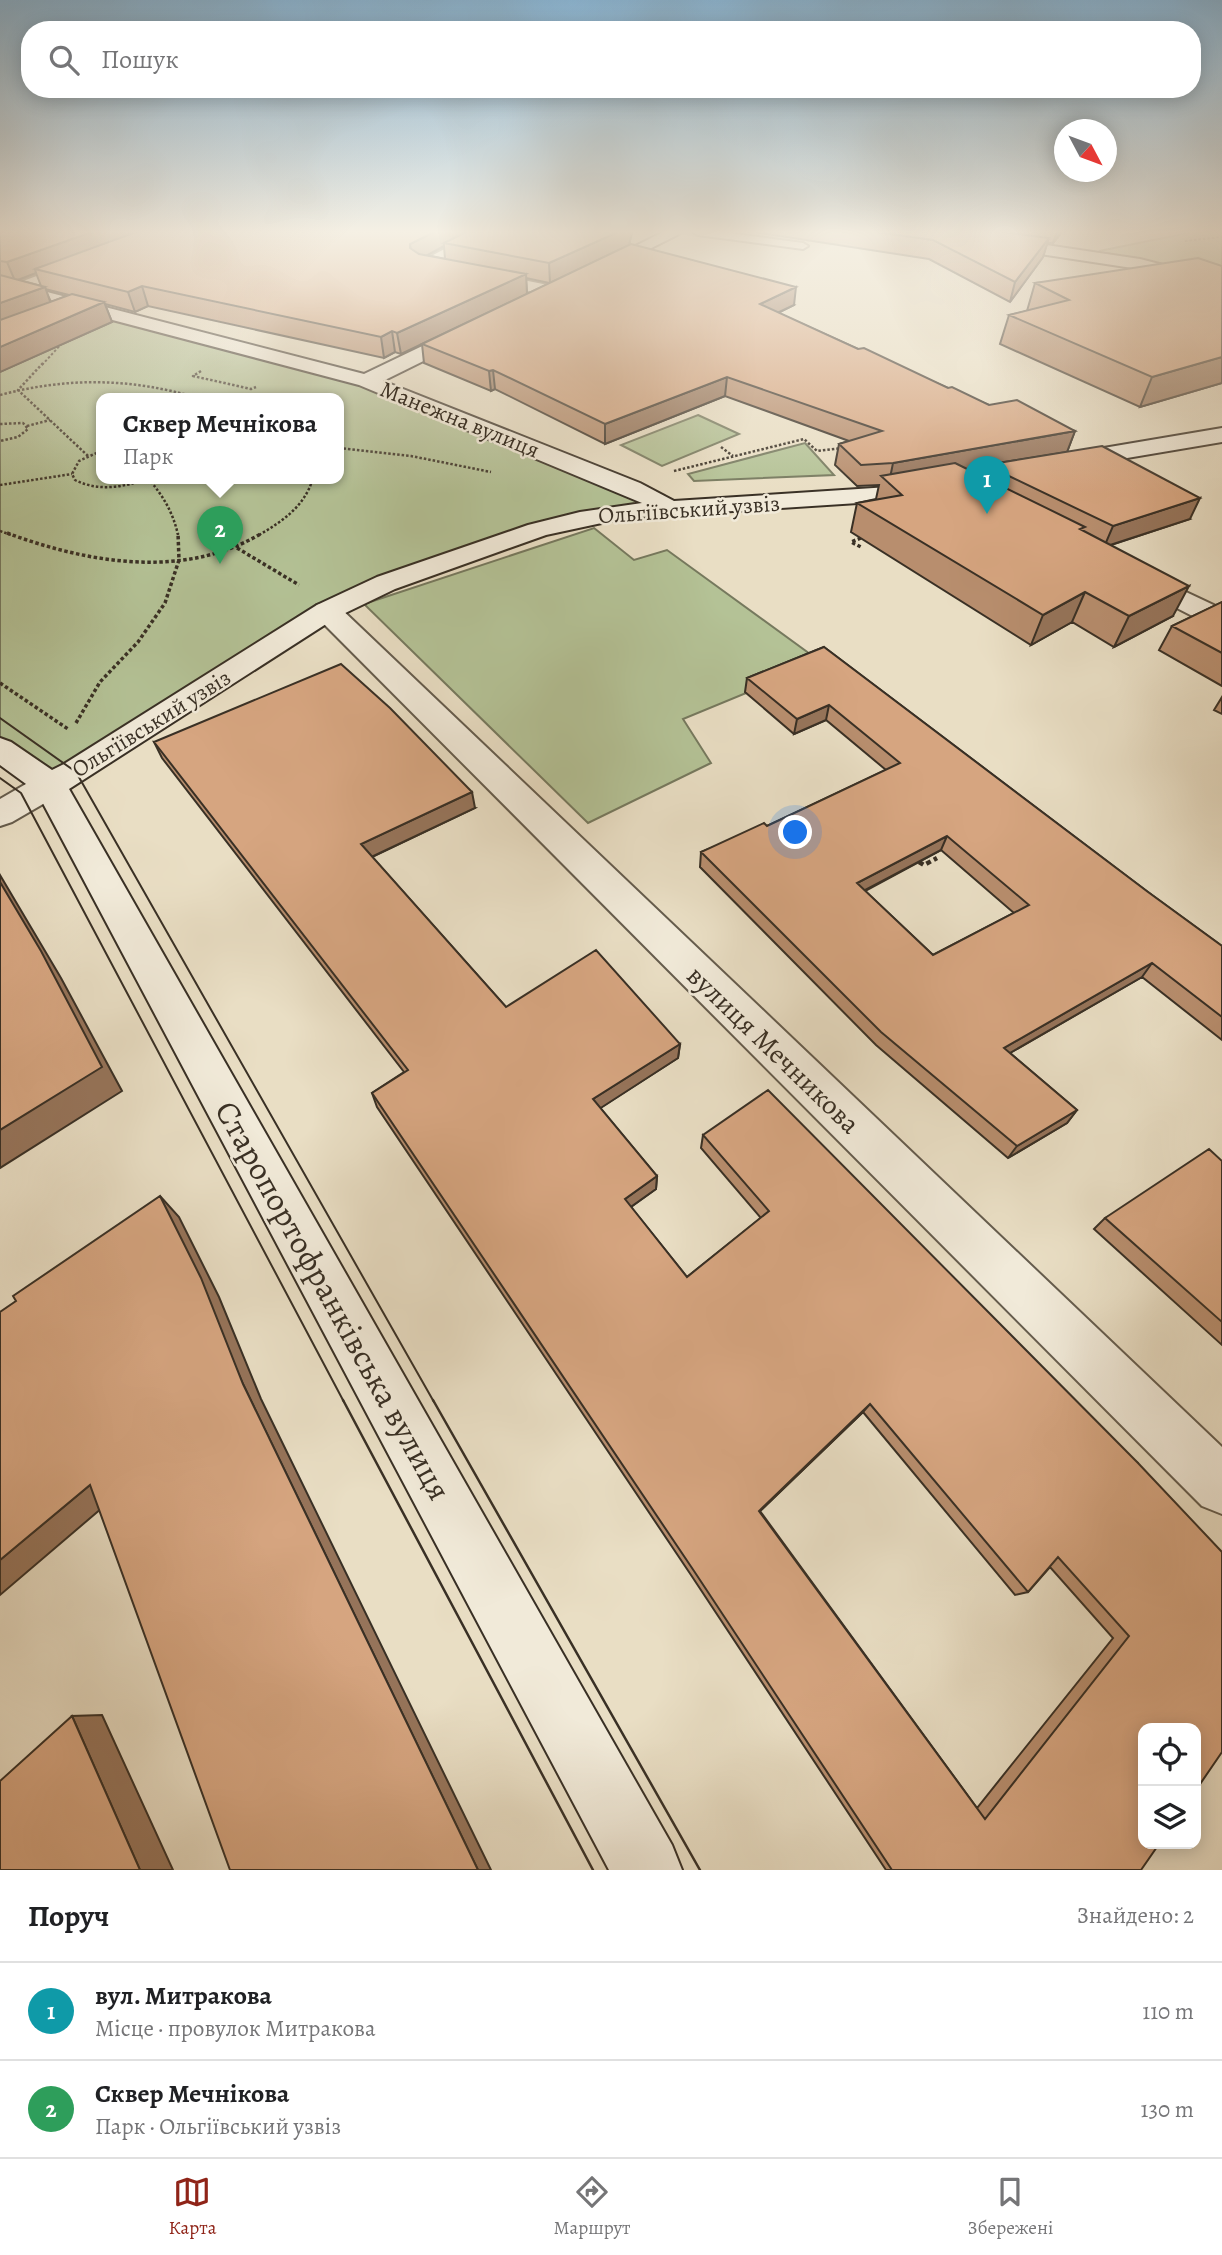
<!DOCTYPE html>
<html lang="uk">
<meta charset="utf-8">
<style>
:root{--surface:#fff;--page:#f6f6f6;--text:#202124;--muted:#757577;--line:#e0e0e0;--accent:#8f2418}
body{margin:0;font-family:Alegreya,serif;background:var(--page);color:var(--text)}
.controls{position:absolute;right:21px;bottom:21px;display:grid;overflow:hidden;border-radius:14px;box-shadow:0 4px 18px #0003}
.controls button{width:63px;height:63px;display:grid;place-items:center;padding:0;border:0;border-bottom:2px solid var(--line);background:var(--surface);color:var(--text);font:35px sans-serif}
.compass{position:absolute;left:1054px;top:119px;width:63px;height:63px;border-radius:50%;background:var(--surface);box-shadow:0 4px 18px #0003;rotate:131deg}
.you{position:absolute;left:796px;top:833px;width:24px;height:24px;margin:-18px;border:5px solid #fff;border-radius:50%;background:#1a73e8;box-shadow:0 0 0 10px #1a73e833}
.badge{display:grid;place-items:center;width:46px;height:46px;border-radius:50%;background:var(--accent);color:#fff;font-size:23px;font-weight:700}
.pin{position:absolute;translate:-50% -58px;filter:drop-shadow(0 2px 4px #0008)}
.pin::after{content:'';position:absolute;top:37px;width:24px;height:21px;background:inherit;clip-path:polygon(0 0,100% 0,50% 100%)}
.popup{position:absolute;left:96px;top:393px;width:248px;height:91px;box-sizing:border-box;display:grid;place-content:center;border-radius:14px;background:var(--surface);filter:drop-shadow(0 2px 5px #0005);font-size:23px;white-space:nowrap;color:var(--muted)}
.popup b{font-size:26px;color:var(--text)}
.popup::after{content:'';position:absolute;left:50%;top:100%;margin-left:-14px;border:14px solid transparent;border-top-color:var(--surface)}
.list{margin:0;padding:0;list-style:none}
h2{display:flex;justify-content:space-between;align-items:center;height:91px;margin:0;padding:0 28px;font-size:30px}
h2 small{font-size:23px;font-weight:400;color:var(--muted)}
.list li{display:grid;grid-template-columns:46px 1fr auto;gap:21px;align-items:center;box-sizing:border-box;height:98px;padding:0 28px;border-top:2px solid var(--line)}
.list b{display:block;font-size:26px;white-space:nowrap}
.list p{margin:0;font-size:23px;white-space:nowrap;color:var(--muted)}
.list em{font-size:23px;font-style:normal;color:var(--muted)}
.icon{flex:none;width:38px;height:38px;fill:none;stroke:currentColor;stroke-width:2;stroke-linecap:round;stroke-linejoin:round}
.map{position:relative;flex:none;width:1222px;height:1870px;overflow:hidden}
.search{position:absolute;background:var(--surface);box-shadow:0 4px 18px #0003;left:21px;right:21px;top:21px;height:77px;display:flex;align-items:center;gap:18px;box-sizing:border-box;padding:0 24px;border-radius:28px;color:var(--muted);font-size:26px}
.sheet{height:287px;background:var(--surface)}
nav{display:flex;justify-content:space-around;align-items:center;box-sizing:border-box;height:98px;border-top:2px solid var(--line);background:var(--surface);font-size:19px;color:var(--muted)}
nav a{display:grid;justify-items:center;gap:4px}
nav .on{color:var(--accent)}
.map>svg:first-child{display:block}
.green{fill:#b4c296;stroke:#76795e;stroke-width:2;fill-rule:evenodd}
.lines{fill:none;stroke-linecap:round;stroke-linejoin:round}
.lane-casing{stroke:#655c4d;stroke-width:4}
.street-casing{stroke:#655c4d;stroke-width:4}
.secondary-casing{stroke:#393025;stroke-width:4}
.path-far3{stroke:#393025;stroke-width:2;stroke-dasharray:2.5 2;stroke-linecap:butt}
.path-far2{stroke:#393025;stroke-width:2.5;stroke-dasharray:2.5 2;stroke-linecap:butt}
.path-far1{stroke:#393025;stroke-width:3.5;stroke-dasharray:3.5 2.5;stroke-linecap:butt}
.path{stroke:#393025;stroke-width:4.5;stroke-dasharray:5 3.5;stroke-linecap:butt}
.lane{fill:#f1ead9;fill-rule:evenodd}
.street{fill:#f1ead9;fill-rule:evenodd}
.secondary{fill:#f1ead9;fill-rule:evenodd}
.tram-far1{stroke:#393025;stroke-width:2}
.tram{stroke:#393025;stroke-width:2.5}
.wall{fill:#b88e6e;stroke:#393025;stroke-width:2;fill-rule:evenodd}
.shaded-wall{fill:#96745a;stroke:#393025;stroke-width:2}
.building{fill:#d6a580;stroke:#393025;stroke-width:2;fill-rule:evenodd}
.labels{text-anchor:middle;stroke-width:5;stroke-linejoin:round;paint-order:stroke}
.far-street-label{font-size:23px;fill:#393025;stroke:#f1ead9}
.street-label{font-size:28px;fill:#393025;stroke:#f1ead9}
.near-street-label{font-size:33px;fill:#393025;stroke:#f1ead9}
</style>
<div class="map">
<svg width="1222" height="1870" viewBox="0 0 1222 1870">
<rect width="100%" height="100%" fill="#e9dec4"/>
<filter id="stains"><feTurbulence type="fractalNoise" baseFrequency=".00286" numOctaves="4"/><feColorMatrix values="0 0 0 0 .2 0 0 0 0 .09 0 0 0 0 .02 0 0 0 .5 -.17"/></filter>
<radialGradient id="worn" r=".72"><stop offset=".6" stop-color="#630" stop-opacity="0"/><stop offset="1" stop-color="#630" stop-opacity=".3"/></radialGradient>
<!-- green -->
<path class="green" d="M1193 232H1222V282L1099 251Z
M78 306 366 381 670 508 624 511 385 583 50 785 0 749V337ZM101 398H339V478H101Z
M698 415 739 434 662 466 621 445Z
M805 443 834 475 694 481 688 474Z
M594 528 634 560 667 550 821 662 683 719 711 763 588 823 364 604Z"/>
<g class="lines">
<!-- lane casing -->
<g class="lane-casing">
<path id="lane" d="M693 232H721L803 243 808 246 803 249 698 235Z"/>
</g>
<!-- street casing -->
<g class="street-casing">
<path id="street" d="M156 232H178L175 235 22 293 16 294 0 290V280L15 284Z
M477 232H497L438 263 558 287 561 291 558 295 552 296 422 270 414 265Z
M1135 568 1222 609V628L1212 626 1126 582 1122 576 1126 570Z
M327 603 337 605 1222 1447V1514L1202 1506 317 617 313 611 317 605Z
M50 774 62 777 67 785 62 793 12 822 0 826V799L38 777Z"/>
</g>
<!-- secondary casing -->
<g class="secondary-casing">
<path id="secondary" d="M663 232H683L604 272H592L590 269Z
M920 232H958L1140 259 1222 280V290L1139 269 928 237Z
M16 284 364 374 464 326H478L480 330 478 334 383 381 640 483 674 501 889 487 950 474 1222 428V442L950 488 889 501 625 518 546 535 395 589 337 617 69 789 672 1845 682 1870H609L37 792 0 765V738L11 742 52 770 64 764 317 605 377 577 528 525 580 512 642 503 359 385 10 293 7 289Z"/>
</g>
<!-- path-far3 -->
<path class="path-far3" d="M1185 241 1222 237
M42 365 65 340"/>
<!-- path-far2 -->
<path class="path-far2" d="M43 363 18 390 88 456
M201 371 193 376 251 389 256 387
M0 395C68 377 131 378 198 398
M0 424 23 423 28 429 18 437 0 441
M27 426 50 420
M721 447 733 456
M339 448 411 456 491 472
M101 451 79 461 72 474 75 480C99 492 123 487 148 479
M674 471 804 439 817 451 842 448
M148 478C163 496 173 512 178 535
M0 485 72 474
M0 531 11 535
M259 535C283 521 305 506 313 478"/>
<!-- path-far1 -->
<path class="path-far1" d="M7 533C88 563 184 580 262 533
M861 538 851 542 861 547
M237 548 299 585
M0 683 68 729
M76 723 100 682 138 642 165 603 179 560 178 533"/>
<!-- path -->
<path class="path" d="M919 862 924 865 937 858"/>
<!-- lane -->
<use href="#lane" class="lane"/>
<!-- street -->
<use href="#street" class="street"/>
<!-- secondary -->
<use href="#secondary" class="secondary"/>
<!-- tram-far1 -->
<path class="tram-far1" d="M0 718 76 772 434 1402
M0 778 21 793 344 1402"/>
<!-- tram -->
<path class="tram" d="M343 1400 593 1870
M433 1400 700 1870"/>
</g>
<!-- wall -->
<path class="wall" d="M0 232H632L629 245 794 305 778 313 858 349 948 388 989 405 1075 431 1067 452 1190 519 1111 545 1173 616 1114 647 1072 622 1031 645 851 532 857 503 876 499 879 485 857 486 835 465 839 444 849 441 725 396 605 444 495 389 491 391 424 363 422 344 550 283 526 278 527 294 401 354 395 352 384 358 148 306 135 312 105 304 112 322 0 372ZM444 246 445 259 427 255ZM36 273 41 286 18 280ZM45 289 69 295 51 302ZM985 467 982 476 969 470Z
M754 232H1003L1023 235 1018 232H1062L1053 243H1047L1043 257 1010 302 929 259Z
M1222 266V383L1140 407 1000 344 1009 315 1027 311 1035 283Z
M1222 602V686L1159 650 1172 626Z
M824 647 1148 892 1222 946V1040L1142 977 1010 1053 1077 1110 1067 1123 1008 1158 876 1045 700 867 701 852 767 826 886 770 826 720 794 734 745 692 747 678ZM941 850 1014 913 933 955 865 891Z
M1222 697V714L1214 710Z
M154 742 475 808 372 857 506 1007 680 1044 678 1058 600 1108 657 1176 656 1189 631 1207 687 1277 761 1218 701 1148 703 1135 1138 1463 1141 1870H886L691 1575 377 1107 372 1093 404 1072 162 758ZM863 1412 1015 1595 1028 1592 1050 1567 1113 1638 977 1808 760 1511Z
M1222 1161V1345L1094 1229 1105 1218Z"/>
<!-- shaded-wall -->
<path class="shaded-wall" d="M92 232H149L35 269 36 273 15 281 7 262Z
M434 232H472L444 243V246L413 263 410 244Z
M618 232H632L629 245 550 283 549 263Z
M1057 232H1062L1053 243Z
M1049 238 1043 257 1010 302 1015 282Z
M526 274 527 294 401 354 397 333Z
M142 286 148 306 135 312 128 292Z
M45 287 52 307 0 327V303Z
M796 287 794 305 758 322 760 304Z
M104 302 112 322 0 372V347Z
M392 331 395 352 384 358 381 337Z
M1222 357V383L1140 407 1152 377Z
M493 370 495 389 491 391 489 371Z
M727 377 725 396 605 444V424Z
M1075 431 1067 452 986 465 985 467 890 484 889 483 893 463Z
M1200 498 1190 519 1104 547 1113 526Z
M1189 586 1173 616 1114 647 1129 616Z
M1085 592 1072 622 1031 645 1043 615Z
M829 705 826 720 794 734 797 719Z
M472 792 475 808 365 860 361 844Z
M947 836 941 850 852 897 857 883Z
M0 875 61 978 122 1091 0 1168Z
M1152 963 1142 977 996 1061 1004 1048Z
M680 1044 678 1058 593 1113V1099Z
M1077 1110 1067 1123 1008 1158 1017 1146Z
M657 1176 656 1189 625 1211V1199Z
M160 1196 179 1217 219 1297 261 1399 491 1870H478L243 1384Z
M870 1404 863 1412 755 1516 759 1511Z
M90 1485 116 1496 0 1595V1560Z
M102 1715 173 1870H140L72 1716Z"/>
<!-- building -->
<path class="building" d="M0 232H92L7 262 0 261Z
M136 232H434L410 244V248L419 254 526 274 397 333 392 331 381 337 142 286 128 292 35 269Z
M466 232H618L549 263 444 243Z
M876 232H1003L1049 238 1015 282 933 240Z
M631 244 796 287 760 304 858 349 864 348 948 388 952 387 989 405 1017 400 1075 431 893 463 861 465 839 444 882 431 727 377 605 424 493 370 489 371 422 344Z
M1198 258 1222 266V357L1152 377 1009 315 1069 300 1035 283Z
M0 275 45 287 0 303Z
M72 294 104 302 0 347V320Z
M1102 446 1200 498 1113 526 986 465Z
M955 463 1085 527 1080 529 1189 586 1129 616 1085 592 1043 615 857 503 902 495 881 476Z
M1222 602V653L1172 626Z
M824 647 1148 892 1222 946V1017L1152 963 1004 1048 1077 1110 1017 1146 881 1032 701 852 764 823 767 826 900 763 829 705 797 719 747 678ZM947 836 1029 905 933 955 857 883Z
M341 664 390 708 472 792 361 844 506 1007 596 950 680 1044 593 1099 657 1176 625 1199 687 1277 769 1211 703 1135 768 1090 1138 1463 1222 1552V1752L1196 1790V1728H1143V1844H1159L1141 1870H892L694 1571 372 1093 408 1070 154 742ZM870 1404 1028 1592 1058 1557 1129 1636 985 1819 759 1511Z
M0 882 41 951 102 1067 0 1130Z
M1209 1149 1222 1161V1322L1105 1218Z
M160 1196 201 1278 243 1384 478 1870H230L90 1485 0 1560V1312L16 1301 13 1296Z
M72 1716 140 1870H0V1781Z"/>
<!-- sky -->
<linearGradient id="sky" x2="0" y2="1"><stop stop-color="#89b6d6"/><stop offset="0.47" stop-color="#f5f0e4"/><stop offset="1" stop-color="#f5f0e4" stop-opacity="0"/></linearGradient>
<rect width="1222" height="494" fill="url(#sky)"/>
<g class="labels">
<!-- far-street labels -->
<g class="far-street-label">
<text transform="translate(460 419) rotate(22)" y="8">Манежна вулиця</text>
<text transform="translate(689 509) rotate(-4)" y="8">Ольгіївський узвіз</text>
<text transform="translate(151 723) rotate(-32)" y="8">Ольгіївський узвіз</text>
</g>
<!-- street labels -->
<g class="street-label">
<text transform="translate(774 1049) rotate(44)" y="10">вулиця Мечникова</text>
</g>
<!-- near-street labels -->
<g class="near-street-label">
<text transform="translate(334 1300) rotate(61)" y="12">Старопортофранківська вулиця</text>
</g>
</g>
<rect width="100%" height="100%" filter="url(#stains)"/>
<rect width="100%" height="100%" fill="url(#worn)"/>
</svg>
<div class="controls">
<button><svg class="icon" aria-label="locate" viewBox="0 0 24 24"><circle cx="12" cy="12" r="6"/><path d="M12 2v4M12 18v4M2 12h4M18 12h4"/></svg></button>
<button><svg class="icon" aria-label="layers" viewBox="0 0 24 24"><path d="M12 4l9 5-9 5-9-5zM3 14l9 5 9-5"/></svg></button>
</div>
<svg class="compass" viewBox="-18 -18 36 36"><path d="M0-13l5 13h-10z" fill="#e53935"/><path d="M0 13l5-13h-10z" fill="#757577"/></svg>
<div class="you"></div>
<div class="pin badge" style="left:987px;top:514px;background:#0f9aa8">1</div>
<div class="pin badge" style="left:220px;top:564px;background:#2e9e5b">2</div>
<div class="popup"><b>Сквер Мечнікова</b>Парк</div>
<div class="search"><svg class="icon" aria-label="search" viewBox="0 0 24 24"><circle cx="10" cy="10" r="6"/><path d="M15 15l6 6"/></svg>Пошук</div>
</div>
<section class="sheet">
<h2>Поруч<small>Знайдено: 2</small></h2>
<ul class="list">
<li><span class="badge" style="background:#0f9aa8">1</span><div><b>вул. Митракова</b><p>Місце · провулок Митракова</p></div><em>110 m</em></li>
<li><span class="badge" style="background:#2e9e5b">2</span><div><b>Сквер Мечнікова</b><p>Парк · Ольгіївський узвіз</p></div><em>130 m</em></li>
</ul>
</section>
<nav>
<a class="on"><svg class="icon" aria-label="map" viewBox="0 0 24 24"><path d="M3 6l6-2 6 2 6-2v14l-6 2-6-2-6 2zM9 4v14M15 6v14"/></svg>Карта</a>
<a><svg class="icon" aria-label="directions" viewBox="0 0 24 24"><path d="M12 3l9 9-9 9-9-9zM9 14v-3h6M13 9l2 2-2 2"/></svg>Маршрут</a>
<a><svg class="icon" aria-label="saved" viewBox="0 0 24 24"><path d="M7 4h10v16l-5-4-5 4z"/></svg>Збережені</a>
</nav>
